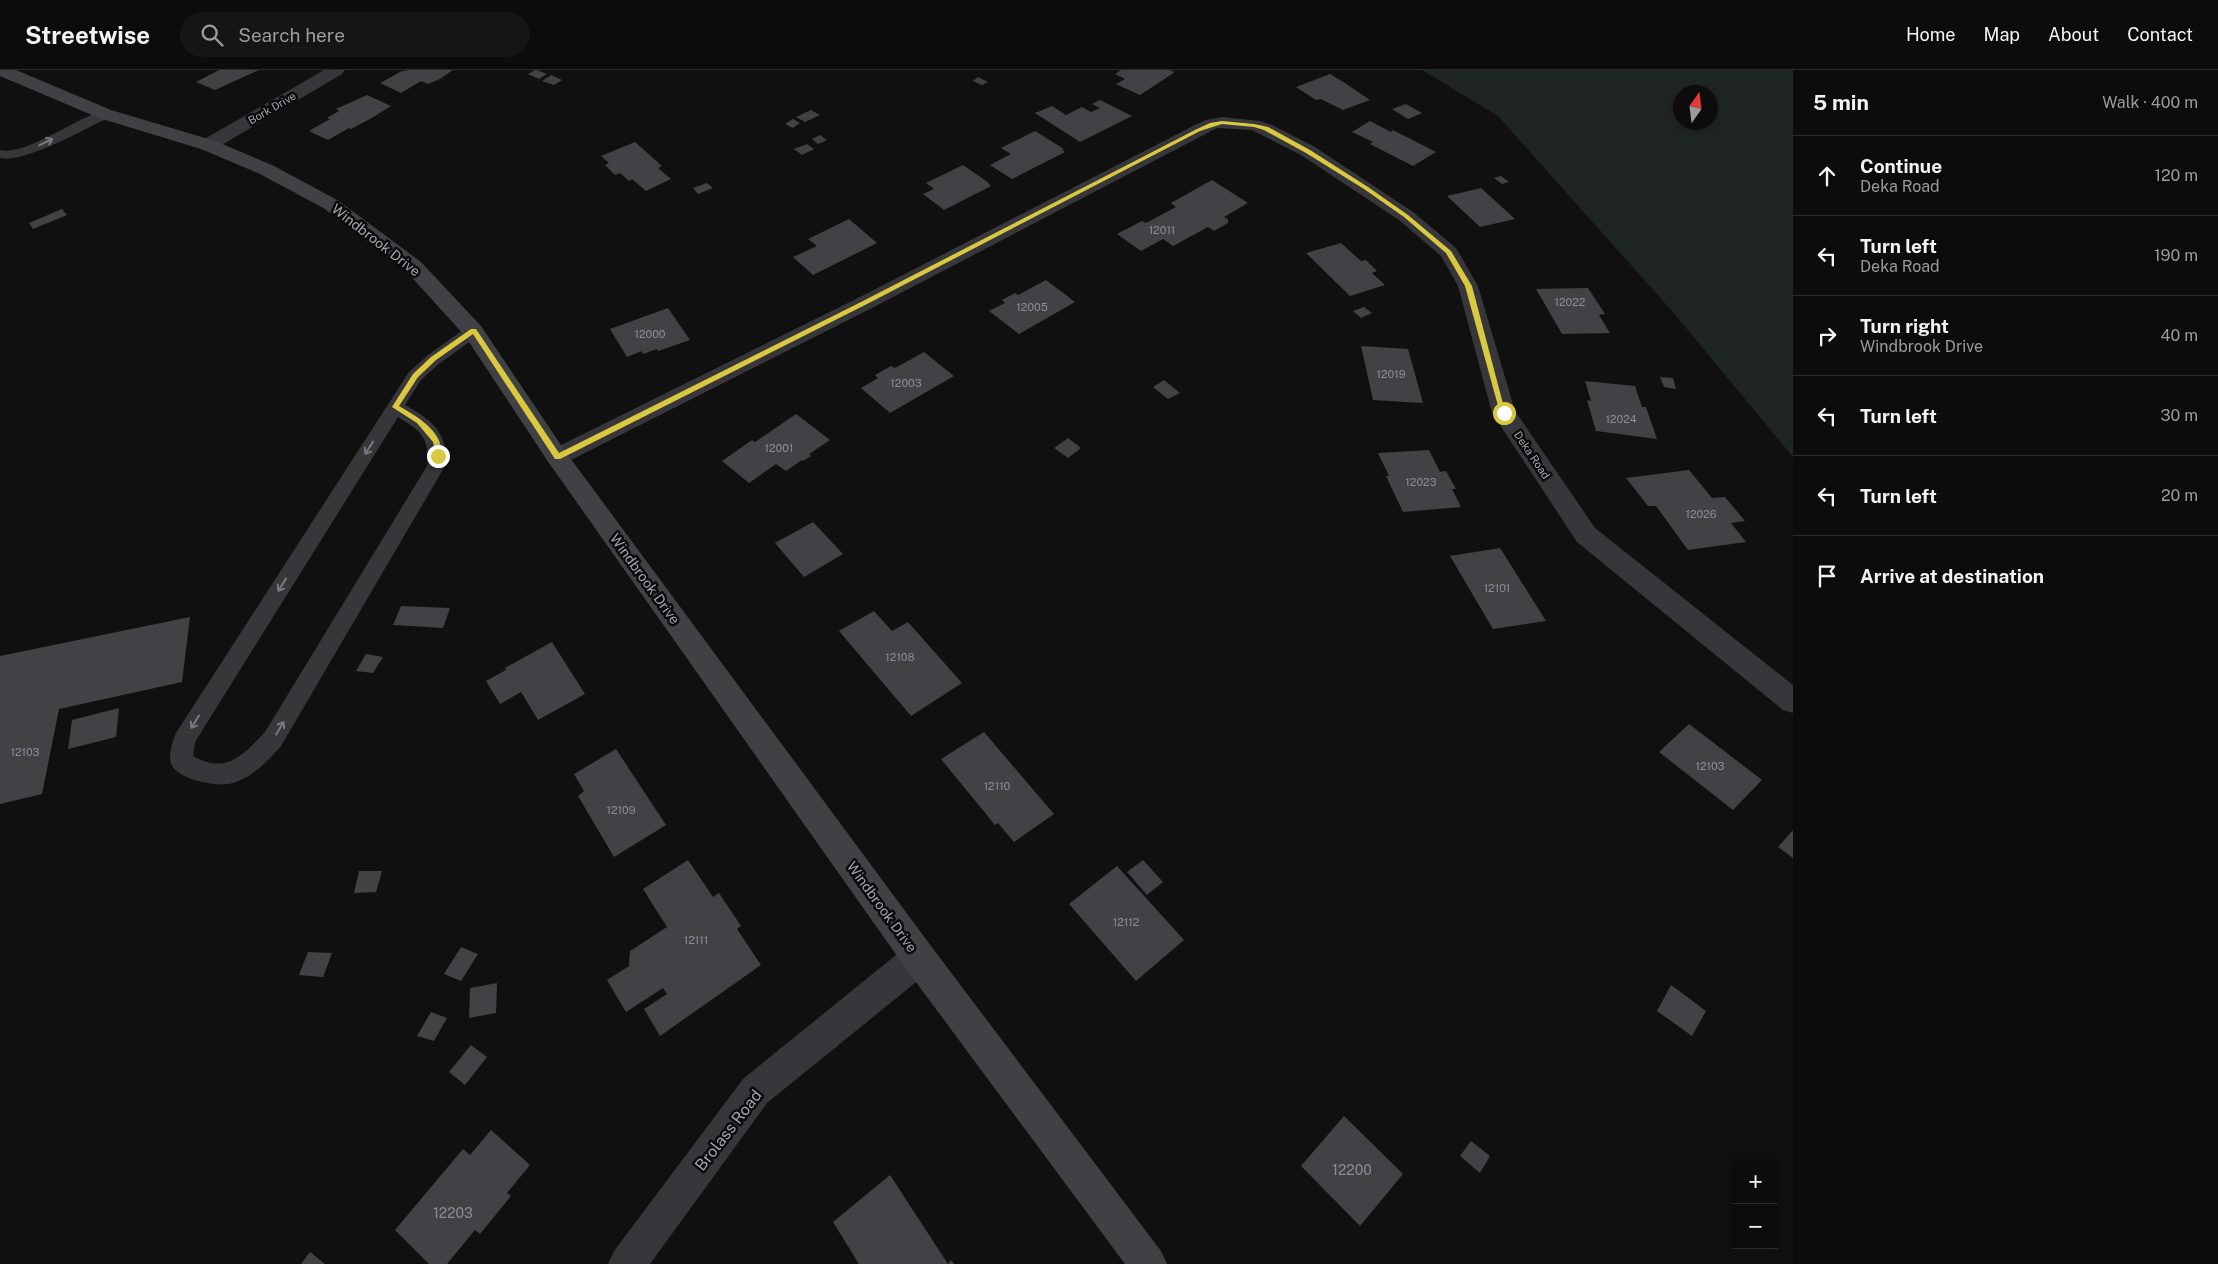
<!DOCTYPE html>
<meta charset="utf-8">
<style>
:root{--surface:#0c0c0d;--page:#151516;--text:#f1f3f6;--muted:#9a9b9d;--line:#2c2c2e}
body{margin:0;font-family:"Public Sans",sans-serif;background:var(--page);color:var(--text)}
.controls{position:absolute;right:15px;bottom:15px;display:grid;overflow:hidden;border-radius:0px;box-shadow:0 2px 8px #0003}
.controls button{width:45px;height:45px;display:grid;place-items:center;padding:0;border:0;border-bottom:1px solid var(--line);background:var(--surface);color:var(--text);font:25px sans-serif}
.compass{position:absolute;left:1673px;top:15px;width:45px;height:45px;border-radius:50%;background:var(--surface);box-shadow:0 2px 8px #0003;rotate:14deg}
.stop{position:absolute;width:15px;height:15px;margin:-11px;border:4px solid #d9c940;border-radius:50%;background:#fff}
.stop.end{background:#d9c940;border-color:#fff;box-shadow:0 1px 5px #0008}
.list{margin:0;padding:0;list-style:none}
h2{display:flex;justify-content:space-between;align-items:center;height:65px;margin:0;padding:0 20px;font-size:21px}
h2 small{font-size:16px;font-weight:400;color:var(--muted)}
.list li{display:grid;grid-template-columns:32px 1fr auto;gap:15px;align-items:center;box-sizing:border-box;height:80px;padding:0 20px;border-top:1px solid var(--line)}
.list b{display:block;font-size:19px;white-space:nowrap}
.list p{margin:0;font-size:16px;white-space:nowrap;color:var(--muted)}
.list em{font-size:16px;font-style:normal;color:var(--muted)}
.icon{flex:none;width:28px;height:28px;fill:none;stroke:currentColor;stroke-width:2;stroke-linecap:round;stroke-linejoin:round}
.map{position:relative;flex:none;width:1793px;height:1194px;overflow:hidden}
header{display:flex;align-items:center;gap:30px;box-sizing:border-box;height:70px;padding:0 25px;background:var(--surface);border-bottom:1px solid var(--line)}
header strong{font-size:24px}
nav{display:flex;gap:28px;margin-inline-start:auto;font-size:18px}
.search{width:350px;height:45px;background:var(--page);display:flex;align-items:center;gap:12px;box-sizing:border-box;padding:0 18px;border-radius:28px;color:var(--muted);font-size:19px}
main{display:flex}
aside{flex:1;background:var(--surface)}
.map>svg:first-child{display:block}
.green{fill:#1f2522;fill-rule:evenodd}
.building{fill:#424246}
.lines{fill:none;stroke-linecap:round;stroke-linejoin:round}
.lane{fill:#37363b;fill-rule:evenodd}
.street{fill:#37363b;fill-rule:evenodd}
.secondary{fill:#404045;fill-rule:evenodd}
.oneway{stroke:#787881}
.route{fill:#d9c940}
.labels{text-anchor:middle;stroke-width:5;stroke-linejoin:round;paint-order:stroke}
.far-street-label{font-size:11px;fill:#a3a4b0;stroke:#0b0b0c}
.number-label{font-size:11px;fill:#8b8c96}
.street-label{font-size:14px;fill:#a3a4b0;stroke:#0b0b0c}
.near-number-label{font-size:14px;fill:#8b8c96}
.near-street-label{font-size:16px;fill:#a3a4b0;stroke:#0b0b0c}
</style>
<header>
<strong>Streetwise</strong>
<div class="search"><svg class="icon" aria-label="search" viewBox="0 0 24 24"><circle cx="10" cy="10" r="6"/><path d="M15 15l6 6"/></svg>Search here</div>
<nav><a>Home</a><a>Map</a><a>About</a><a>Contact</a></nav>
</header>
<main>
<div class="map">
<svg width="1793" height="1194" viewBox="0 0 1793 1194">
<rect width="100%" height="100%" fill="#101011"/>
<!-- green -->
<path class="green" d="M1422 0H1793V387L1672 241 1498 46ZM1680 22H1710V52H1680Z"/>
<!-- building -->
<path class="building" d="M219 0H259L215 20 196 12Z
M409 0H453L440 9 428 14 421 11 401 23 380 13 402 1Z
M535 0H537L547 4 539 9 528 4Z
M1121 0H1169L1175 2 1140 25 1116 14 1125 9 1115 4Z
M1330 4 1345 13 1370 30 1343 40 1321 29 1316 30 1296 17Z
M551 5 562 10 554 15 542 11Z
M978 7 988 12 982 15 973 11Z
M367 25 391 36 370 49 351 59 349 58 328 70 309 61 330 49 327 48 339 41 336 39Z
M1100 30 1132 46 1080 72 1035 43 1052 36 1066 45 1082 37 1091 42 1100 38 1092 34Z
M1406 34 1422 43 1408 49 1392 39Z
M811 40 820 45 805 52 796 47Z
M793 49 800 53 793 58 785 54Z
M1370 51 1391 62 1393 60 1436 82 1413 96 1370 74 1373 72 1352 62Z
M1035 61 1064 79 1062 80 1065 82 1012 109 990 95 1011 84 1001 78Z
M820 65 827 70 818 74 812 69Z
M635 72 662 96 658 98 671 109 646 121 632 109 629 111 620 103 615 105 605 95 609 93 601 86Z
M807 74 814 79 802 85 794 79Z
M963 95 989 113H988L991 116 944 140 923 124 934 119 926 113Z
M1501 106 1509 112 1502 114 1494 108Z
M1212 110 1248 133 1224 147 1228 149V153L1214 161 1208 157 1173 176 1163 169 1141 181 1117 164 1142 151 1146 153 1176 137 1171 133Z
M707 113 713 118 698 124 693 118Z
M1481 118 1515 149 1480 157 1447 126Z
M62 139 67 145 33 159 29 153Z
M849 149 877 173 813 205 793 187 817 176 808 169Z
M1341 173 1361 191 1366 190 1377 201 1372 203 1385 215 1350 226 1306 183Z
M1046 210 1075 232 1019 264 989 241 1005 233 1002 230 1015 223 1018 225Z
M1588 218 1605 244 1599 245 1610 263 1562 264 1536 219Z
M1364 237 1372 243 1361 248 1353 241Z
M668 238 690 270 658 281 657 279 643 284 642 281 627 287 610 259Z
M1361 276 1408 279 1423 333 1373 330Z
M924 282 954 306 890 343 861 318 878 308 875 305 891 296 895 298Z
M1660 307 1673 308 1676 319 1664 317Z
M1164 310 1180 323 1168 329 1153 317Z
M1585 311 1635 316 1642 337H1646L1657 369 1596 361 1587 330 1591 331Z
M796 344 830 370 809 384 811 386 803 391 802 390 786 401 776 394 749 413 722 391 752 370 755 372Z
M1068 368 1081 378 1068 388 1054 378Z
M1429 380 1440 402 1446 401 1456 419H1452L1461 437 1403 442 1386 406H1389L1378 383Z
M1689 400 1712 428 1725 427 1745 451 1731 453 1746 472 1688 480 1656 436H1648L1626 408Z
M813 452 843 484 804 507 775 473Z
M1500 478 1546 551 1493 559 1450 486Z
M401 536 450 538 443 558 393 555Z
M874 541 892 561 908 552 962 613 911 646 839 561Z
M190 547 182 612 59 639 42 724 0 734V586Z
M552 572 585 624 538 650 521 622 500 634 486 611 506 600 505 598Z
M366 584 383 587 373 603 356 601Z
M119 638 116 667 68 679 72 650Z
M1689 654 1762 710 1733 740 1659 682Z
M984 662 1054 744 1014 772 998 753 995 755 941 689Z
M616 679 666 755 614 787 578 726 584 721 574 704Z
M1793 760V788L1778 777Z
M688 790 713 827 719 823 741 856 737 859 761 895 660 966 644 939 667 924 663 918 626 942 607 910 629 896 630 881 667 857 643 819Z
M1143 790 1163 812 1147 825 1127 802Z
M1117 796 1184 870 1136 911 1069 834Z
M359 801H382L376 822 354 823Z
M461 877 478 884 461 911 444 904Z
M308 882 332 883 323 907 299 905Z
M497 913 496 943 469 948 470 918Z
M1671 915 1706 941 1692 966 1657 941Z
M431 942 447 948 434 971 417 966Z
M471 975 487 987 465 1015 449 1002Z
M1344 1046 1403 1104 1360 1156 1301 1096Z
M491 1060 530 1095 507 1123 511 1126 480 1164 475 1160 447 1194H429L395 1160 463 1079 470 1085Z
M1471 1071 1490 1086 1480 1103 1460 1086Z
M890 1105 948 1194 951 1190 954 1194H859L833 1152Z
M310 1182 325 1194H301Z"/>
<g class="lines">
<!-- lane -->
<path class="lane" d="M105 40 110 41 112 44 110 47C86 58 24 94 0 88V80C26 86 77 47 105 40Z
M473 255 479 257 481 261 479 265 440 293 421 310 405 335C432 350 449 363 445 396L281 676C267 692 254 706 233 713 218 718 175 709 171 693 168 685 173 671 176 663L409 302 428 285 467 257ZM398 347C421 361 430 368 427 396L265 662C243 685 226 705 193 686L195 672Z"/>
<!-- street -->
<path class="street" d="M324 0H345L342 4 215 79 208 81 201 79 199 75 201 71Z
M1222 47 1260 51 1272 55 1315 77 1413 142 1456 178 1478 216 1515 341 1595 458 1793 615V643L1783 640 1577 472 1492 343 1458 216 1441 186 1399 150 1301 85 1252 60 1217 58 872 238 565 393 557 396 549 393 545 387 549 381 858 228 1193 56 1206 50Z
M919 872 931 876 935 888 931 900 767 1033 650 1194H608L614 1181 743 1009 907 876Z"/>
<!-- secondary -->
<path class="secondary" d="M0 0H16L111 40 215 71 274 96 339 131 421 192 481 256 565 381 931 876 1161 1181 1167 1194H1125L907 900 549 393 465 266 407 202 325 139 260 104 201 79 99 48 0 6Z"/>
</g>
<!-- one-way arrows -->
<defs><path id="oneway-shaft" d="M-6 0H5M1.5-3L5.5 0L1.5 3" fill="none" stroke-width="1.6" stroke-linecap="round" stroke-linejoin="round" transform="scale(1.25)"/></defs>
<g class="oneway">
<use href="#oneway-shaft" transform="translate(46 72) rotate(-26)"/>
<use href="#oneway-shaft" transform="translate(369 378) rotate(122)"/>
<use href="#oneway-shaft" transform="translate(282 515) rotate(122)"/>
<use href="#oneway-shaft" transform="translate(195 652) rotate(122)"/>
<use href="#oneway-shaft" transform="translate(280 658) rotate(-59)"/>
</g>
<!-- route -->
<path class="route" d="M1222 51 1254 54 1268 57 1310 80 1368 117 1408 145 1451 181 1472 216 1506 345 1500 343 1465 216 1446 183 1404 147 1364 119 1306 83 1264 60 1254 57 1222 54 1200 61 867 234 560 389H555L473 264 436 290 418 307 399 336C418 347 446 363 441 388H436L433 372 417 353 392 337 413 304 431 287 471 259H476L559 383 863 231 1197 59 1210 53Z"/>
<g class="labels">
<!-- far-street labels -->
<g class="far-street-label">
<text transform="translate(272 38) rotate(-30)" y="4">Bork Drive</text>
<text transform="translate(1532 385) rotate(56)" y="4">Deka Road</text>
</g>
<!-- number labels -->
<g class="number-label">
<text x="1162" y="164">12011</text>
<text x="1570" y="236">12022</text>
<text x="1032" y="241">12005</text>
<text x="650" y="268">12000</text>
<text x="1391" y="308">12019</text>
<text x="906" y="317">12003</text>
<text x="1621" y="353">12024</text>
<text x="779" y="382">12001</text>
<text x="1421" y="416">12023</text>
<text x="1701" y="448">12026</text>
<text x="1497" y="522">12101</text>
<text x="900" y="591">12108</text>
<text x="25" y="686">12103</text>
<text x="1710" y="700">12103</text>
<text x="997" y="720">12110</text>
<text x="621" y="744">12109</text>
<text x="1126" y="856">12112</text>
<text x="696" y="874">12111</text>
</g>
<!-- street labels -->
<g class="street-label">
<text transform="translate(376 170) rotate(38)" y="5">Windbrook Drive</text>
<text transform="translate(645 509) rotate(54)" y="5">Windbrook Drive</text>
<text transform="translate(882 837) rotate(54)" y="5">Windbrook Drive</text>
</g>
<!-- near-number labels -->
<g class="near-number-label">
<text x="1352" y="1105">12200</text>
<text x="453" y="1148">12203</text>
</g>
<!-- near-street labels -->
<g class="near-street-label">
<text transform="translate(728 1060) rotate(-52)" y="6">Brolass Road</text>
</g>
</g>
</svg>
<div class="controls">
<button>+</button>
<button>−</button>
</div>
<svg class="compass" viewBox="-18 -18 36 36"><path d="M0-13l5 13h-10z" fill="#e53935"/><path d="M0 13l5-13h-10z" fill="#9a9b9d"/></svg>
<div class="stop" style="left:1504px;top:343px"></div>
<div class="stop end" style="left:438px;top:386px"></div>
</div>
<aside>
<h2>5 min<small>Walk · 400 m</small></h2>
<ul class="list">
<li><svg class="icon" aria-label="ahead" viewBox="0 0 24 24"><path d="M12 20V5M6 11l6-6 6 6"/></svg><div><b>Continue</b><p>Deka Road</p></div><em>120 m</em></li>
<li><svg class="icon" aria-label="left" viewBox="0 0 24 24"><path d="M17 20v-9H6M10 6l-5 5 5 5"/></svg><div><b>Turn left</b><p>Deka Road</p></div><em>190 m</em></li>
<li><svg class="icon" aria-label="right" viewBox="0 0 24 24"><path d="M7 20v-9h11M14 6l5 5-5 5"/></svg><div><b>Turn right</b><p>Windbrook Drive</p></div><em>40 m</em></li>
<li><svg class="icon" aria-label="left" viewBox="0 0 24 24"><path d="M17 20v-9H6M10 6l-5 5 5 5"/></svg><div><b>Turn left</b></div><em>30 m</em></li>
<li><svg class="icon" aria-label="left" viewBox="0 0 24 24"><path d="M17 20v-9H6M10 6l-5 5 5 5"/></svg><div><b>Turn left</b></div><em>20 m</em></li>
<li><svg class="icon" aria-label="arrive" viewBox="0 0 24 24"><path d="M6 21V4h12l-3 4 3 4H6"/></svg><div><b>Arrive at destination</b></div></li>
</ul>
</aside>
</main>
